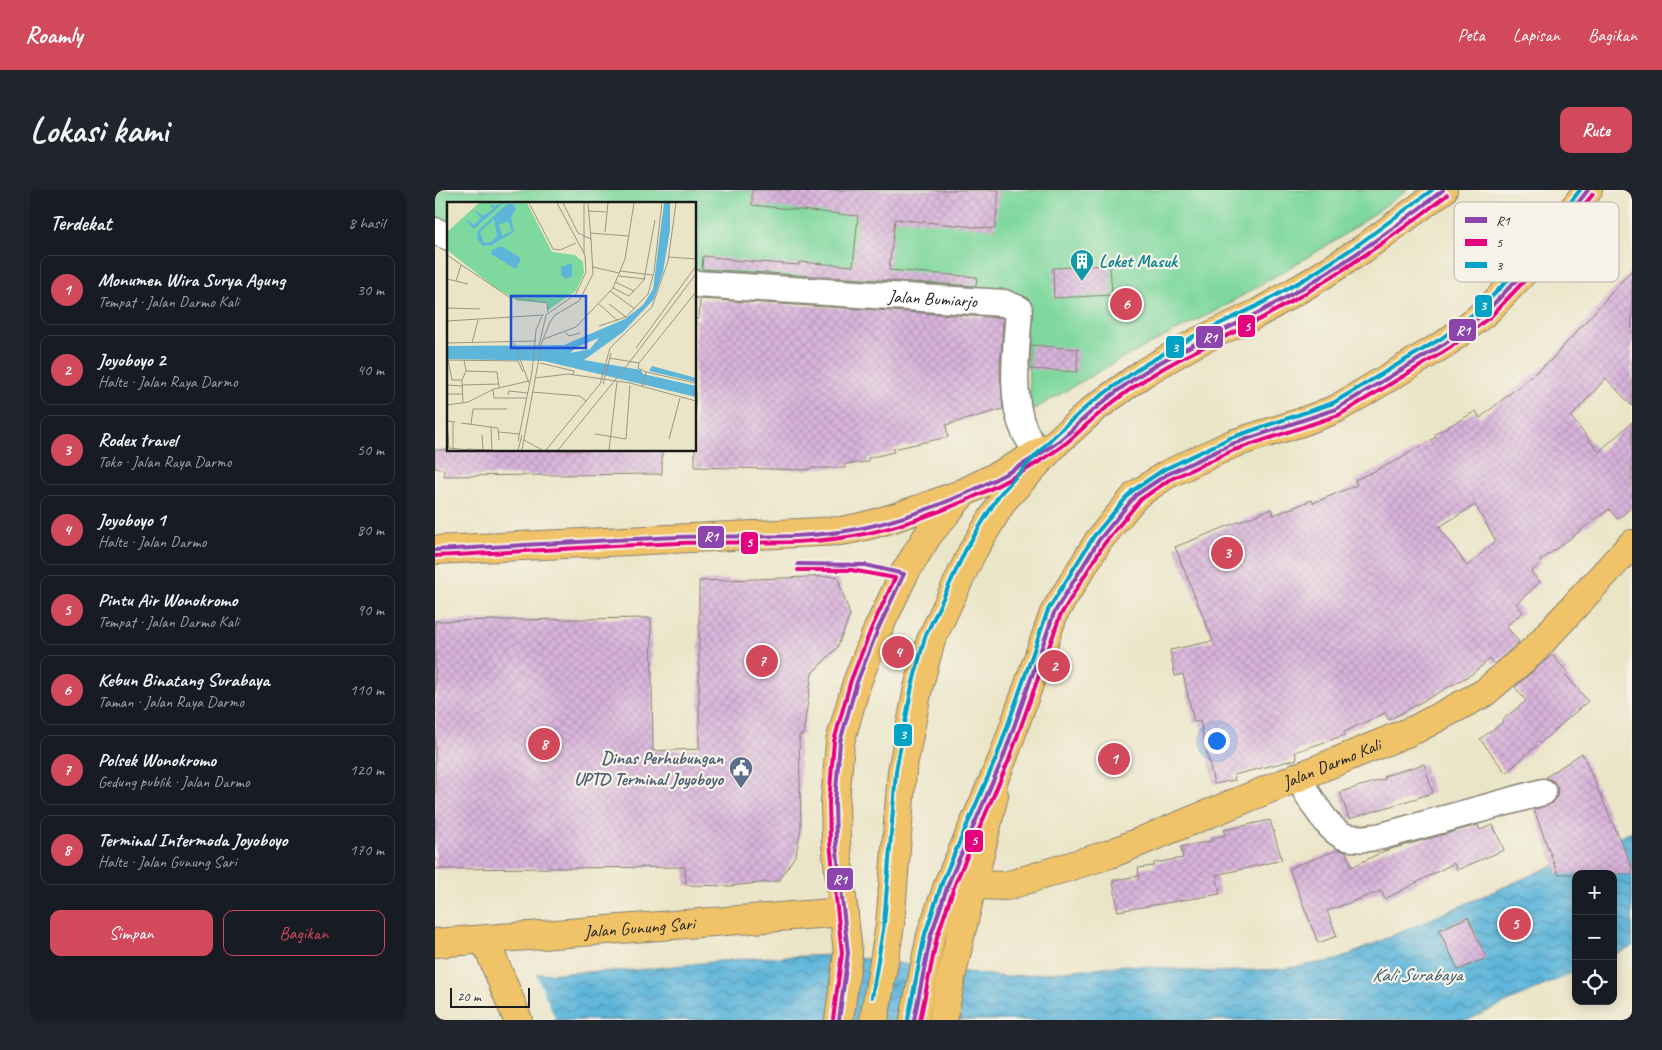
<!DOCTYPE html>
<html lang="id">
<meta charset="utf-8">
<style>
:root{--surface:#171b24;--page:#20242c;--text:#f1f3f6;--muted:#9ea1a6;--line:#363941;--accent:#d1495b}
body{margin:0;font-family:Caveat,sans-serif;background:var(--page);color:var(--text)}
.controls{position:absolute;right:15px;bottom:15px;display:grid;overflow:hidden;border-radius:10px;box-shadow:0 2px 12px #0003}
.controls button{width:45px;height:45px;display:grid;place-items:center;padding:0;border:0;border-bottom:1px solid var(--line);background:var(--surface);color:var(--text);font:25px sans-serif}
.scale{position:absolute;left:15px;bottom:12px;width:80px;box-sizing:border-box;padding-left:5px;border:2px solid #1c1c1c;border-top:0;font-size:14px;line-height:18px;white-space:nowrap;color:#1c1c1c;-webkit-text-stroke:4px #f7f3e8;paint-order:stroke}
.you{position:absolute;left:781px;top:550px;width:18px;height:18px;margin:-12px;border:4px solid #fff;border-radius:50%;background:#1a73e8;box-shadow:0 0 0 8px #1a73e833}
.badge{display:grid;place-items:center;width:32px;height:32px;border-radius:50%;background:var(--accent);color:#fff;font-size:16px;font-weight:700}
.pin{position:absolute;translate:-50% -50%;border:2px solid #fff;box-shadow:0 1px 5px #0006}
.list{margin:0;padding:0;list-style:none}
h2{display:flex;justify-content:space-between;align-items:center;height:65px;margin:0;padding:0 20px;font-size:21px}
h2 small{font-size:16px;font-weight:400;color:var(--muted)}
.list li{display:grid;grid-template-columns:32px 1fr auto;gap:15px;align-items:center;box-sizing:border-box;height:70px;margin:0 10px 10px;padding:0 10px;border:1px solid var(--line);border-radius:10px}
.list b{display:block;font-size:19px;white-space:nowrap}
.list p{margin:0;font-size:16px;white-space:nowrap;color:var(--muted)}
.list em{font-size:16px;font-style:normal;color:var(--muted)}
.actions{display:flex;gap:10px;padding:15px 20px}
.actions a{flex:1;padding:11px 0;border:1px solid var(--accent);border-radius:10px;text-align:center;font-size:18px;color:var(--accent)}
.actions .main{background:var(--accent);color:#fff}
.icon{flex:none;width:28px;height:28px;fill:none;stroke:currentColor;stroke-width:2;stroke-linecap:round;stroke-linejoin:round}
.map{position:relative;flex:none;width:1197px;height:830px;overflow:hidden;border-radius:10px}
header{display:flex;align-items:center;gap:30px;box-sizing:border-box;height:70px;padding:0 25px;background:var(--accent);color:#fff}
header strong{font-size:24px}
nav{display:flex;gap:28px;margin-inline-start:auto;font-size:18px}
.intro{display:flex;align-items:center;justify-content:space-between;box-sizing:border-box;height:120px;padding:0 30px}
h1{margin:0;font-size:35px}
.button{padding:12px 22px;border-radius:10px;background:var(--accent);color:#fff;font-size:18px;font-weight:700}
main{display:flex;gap:30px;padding:0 30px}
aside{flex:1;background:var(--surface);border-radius:10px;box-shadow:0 2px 12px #0003}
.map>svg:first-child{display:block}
.green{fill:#7fd89e;stroke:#4e7a5d}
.water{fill:url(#water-waves);stroke:#3c687b}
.pier{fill:#ebe5c8}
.building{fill:url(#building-cross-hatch);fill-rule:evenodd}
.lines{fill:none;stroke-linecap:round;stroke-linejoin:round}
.minor-casing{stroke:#848072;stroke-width:29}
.major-casing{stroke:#848072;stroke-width:30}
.highway-casing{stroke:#848072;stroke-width:30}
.minor{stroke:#fff;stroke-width:26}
.major{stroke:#f1c369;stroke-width:28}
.highway{stroke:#f1c369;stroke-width:28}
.bus-1-casing{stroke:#f7f3e8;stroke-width:8}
.bus-2-casing{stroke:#f7f3e8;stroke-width:8}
.bus-3-casing{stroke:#f7f3e8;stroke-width:8}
.bus-1{stroke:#8e44ad;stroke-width:4}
.bus-2{stroke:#e5007d;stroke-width:4}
.bus-3{stroke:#01a2c5;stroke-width:4}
.labels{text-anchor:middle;stroke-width:4.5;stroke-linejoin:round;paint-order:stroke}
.culture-label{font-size:18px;font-weight:bold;fill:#0d838f;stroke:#f7f3e8;text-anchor:start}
.street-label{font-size:18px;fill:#1c1c1c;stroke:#f7f3e8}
.service-label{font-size:18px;font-weight:bold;fill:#4e5e75;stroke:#f7f3e8;text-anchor:end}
.water-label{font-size:19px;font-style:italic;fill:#365968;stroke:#f7f3e8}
.inset-road{fill:none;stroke:#989583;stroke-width:1}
.view{fill:#1d4ed8;fill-opacity:0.15;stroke:#1d4ed8;stroke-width:2.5}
.inset-edge{fill:none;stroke:#1c1c1c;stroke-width:2.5}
.key{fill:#f7f3e8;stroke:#b5b2ab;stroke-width:1}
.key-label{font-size:14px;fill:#1c1c1c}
.line-badge{stroke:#f7f3e8;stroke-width:2}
.badge-label{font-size:14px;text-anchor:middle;font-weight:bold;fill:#fff}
</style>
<header>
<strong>Roamly</strong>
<nav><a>Peta</a><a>Lapisan</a><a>Bagikan</a></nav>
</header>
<div class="intro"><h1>Lokasi kami</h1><a class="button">Rute</a></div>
<main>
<aside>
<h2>Terdekat<small>8 hasil</small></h2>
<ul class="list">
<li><span class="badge">1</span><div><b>Monumen Wira Surya Agung</b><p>Tempat · Jalan Darmo Kali</p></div><em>30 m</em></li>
<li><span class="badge">2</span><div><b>Joyoboyo 2</b><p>Halte · Jalan Raya Darmo</p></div><em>40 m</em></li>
<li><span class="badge">3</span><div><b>Rodex travel</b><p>Toko · Jalan Raya Darmo</p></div><em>50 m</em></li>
<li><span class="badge">4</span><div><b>Joyoboyo 1</b><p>Halte · Jalan Darmo</p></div><em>80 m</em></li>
<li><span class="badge">5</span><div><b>Pintu Air Wonokromo</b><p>Tempat · Jalan Darmo Kali</p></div><em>90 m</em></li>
<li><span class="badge">6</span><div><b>Kebun Binatang Surabaya</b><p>Taman · Jalan Raya Darmo</p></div><em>110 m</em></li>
<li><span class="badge">7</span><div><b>Polsek Wonokromo</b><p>Gedung publik · Jalan Darmo</p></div><em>120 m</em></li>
<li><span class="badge">8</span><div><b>Terminal Intermoda Joyoboyo</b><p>Halte · Jalan Gunung Sari</p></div><em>170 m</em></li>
</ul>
<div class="actions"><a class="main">Simpan</a><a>Bagikan</a></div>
</aside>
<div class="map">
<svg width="1197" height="830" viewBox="0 0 1197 830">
<defs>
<pattern id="water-waves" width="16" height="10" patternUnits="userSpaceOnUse" patternTransform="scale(1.25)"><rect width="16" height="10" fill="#5db5da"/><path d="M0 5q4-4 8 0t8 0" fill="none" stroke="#4c92b0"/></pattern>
<pattern id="building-cross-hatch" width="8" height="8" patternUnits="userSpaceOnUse" patternTransform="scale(1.25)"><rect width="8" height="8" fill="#d8b3db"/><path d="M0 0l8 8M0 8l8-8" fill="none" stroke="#b999bb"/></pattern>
</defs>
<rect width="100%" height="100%" fill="#f7f3e8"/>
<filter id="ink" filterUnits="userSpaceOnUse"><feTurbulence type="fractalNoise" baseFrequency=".02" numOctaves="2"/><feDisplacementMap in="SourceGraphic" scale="10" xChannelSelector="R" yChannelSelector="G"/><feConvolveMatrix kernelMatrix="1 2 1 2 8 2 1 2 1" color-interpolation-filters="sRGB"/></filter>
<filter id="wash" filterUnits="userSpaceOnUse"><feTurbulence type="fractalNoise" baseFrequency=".0096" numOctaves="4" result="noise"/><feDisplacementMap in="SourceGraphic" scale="20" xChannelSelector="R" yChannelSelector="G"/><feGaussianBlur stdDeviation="1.12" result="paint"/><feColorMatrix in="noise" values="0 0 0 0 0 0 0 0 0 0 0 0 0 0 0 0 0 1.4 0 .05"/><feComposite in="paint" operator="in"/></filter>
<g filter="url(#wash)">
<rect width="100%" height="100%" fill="#ebe5c8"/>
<!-- green -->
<path class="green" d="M0 0H972L903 49 786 118 682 171 596 221 589 110 260 91V14H14V35L0 28Z"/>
<!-- water -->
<path class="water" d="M1197 641V757L1178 765V684H1141V781L1033 830H0V788L202 780 315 768 400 765 569 787 691 775 775 782 847 779 902 770Z"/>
<!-- pier -->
<path class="pier" d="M100 782 121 830H0V785Z"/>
<g id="blocks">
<!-- building -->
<path class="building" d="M317 0H564L560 39 460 29 454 80 542 87 541 96 267 79 268 66 297 69V70L364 75V72L418 76 423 26 317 15Z
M675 75 677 105 619 108 618 78Z
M1197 80V216L1171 188 1136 227 1164 262 1197 232V317L1183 329 1174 319 1105 371 1106 373 1096 382 1105 392 1081 414 1088 422 1071 436 1084 452 1059 474 1055 469 1037 484 954 530 950 523 909 542 910 545 860 562 862 569 799 585 800 590 779 594 765 531 759 532 748 484 740 486 735 460 778 451 740 357 836 319 839 325 877 310 878 313 922 295 920 290 963 270 1001 247 1000 244 1041 221 1045 228 1116 170ZM1040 315 1061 351 1032 376 1004 337Z
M265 109 566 128 568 129 565 180 568 219 511 235 513 247 458 259 459 262 433 268V272L410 274V278H374V280L260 277V129H264Z
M596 155 643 159 642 182 595 179Z
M0 260H227V284L9 286V280L0 278Z
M402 386 415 425 402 458 377 483 368 545H364L366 638 361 664 344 691 295 696 251 695 250 677 0 679V431L216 428 218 561 264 559V391Z
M1117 465 1133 483 1131 485 1153 511 1071 583 1045 549 1068 532 1067 530 1091 511 1080 497Z
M1147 563 1197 677V684H1123L1099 620 1118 613 1122 606 1123 599 1119 592 1111 587Z
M989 574 998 603 914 629 905 602 950 589 949 586Z
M835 630 847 670 781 685 785 704 683 721 678 690 704 686 703 678 719 676V673L748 668 746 657 777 651V648L790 645 789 640Z
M1043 635 1045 640 1058 635 1069 660 1022 680 1019 673 950 709 946 701 892 721 902 746 883 753 854 678 903 660 911 662 917 677 949 661Z
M1033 727 1051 768 1023 780 1004 740Z"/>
</g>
</g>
<g filter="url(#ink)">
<use href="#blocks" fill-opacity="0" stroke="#848072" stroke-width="1"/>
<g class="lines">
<!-- minor casing -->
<g class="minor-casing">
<g id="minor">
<path d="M0 41 14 47"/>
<path id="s1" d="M260 94 569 113 584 119C582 155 574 206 589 240 592 248 599 256 604 263"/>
<path d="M862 586C873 603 892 642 911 647 923 650 935 648 947 646L1108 602"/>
</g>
</g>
<!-- major casing -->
<g class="major-casing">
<g id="major">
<path d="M0 360 406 341C448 334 486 318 526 304"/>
<path id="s2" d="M539 695 571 696 675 664 981 539 1049 503 1100 459 1197 354"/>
<path d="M50 750 83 830"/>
<path id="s3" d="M0 753 409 722"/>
<path d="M404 830 413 763 401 653 400 612 405 552 422 492 443 439 469 384 493 345 528 303 576 279 612 258"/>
<path d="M508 830C521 754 542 680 559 605"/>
</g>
</g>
<!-- highway casing -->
<g class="highway-casing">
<path id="highway" d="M439 830 455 735 467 581 483 498 496 450 537 362 569 309 622 252 660 218 710 182 762 152 823 123 878 91 928 59 1008 0
M479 830 496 745 514 692 568 568 619 423 664 350 701 305 731 285 797 254 867 232 901 219 1011 153 1051 122 1089 82 1153 0"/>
</g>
<!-- minor -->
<use href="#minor" class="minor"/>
<!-- major -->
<use href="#major" class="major"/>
<!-- highway -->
<use href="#highway" class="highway"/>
<!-- bus-1 casing -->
<g class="bus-1-casing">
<path id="bus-1" d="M0 360C81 356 163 350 244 347 306 345 371 351 432 337 495 323 571 289 624 251 637 241 648 228 661 218 681 201 702 186 724 173 756 154 791 140 823 123 889 88 950 46 1008 0
M363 374 430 375 469 384 443 439 422 492 405 552 400 612 401 653 413 763 404 830
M479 830 496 745 514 692 568 568 619 423 664 350 701 305 731 285 797 254 901 219 1011 153 1051 122 1089 82 1153 0"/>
</g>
<!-- bus-2 casing -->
<g class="bus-2-casing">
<path id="bus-2" d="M0 366C82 362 163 356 245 353 308 351 372 357 434 343 500 328 571 296 626 257 640 247 651 234 664 224 683 207 705 192 727 179 759 160 794 146 827 128 892 93 953 51 1012 5
M363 380H416L460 388 437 437 416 490 399 551 394 611 395 653 407 763 398 829
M485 830 502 747 520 694 574 570 625 426 669 354 705 310 734 290 799 260 904 225 1015 158 1055 127 1094 86 1158 4"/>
</g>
<!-- bus-3 casing -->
<g class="bus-3-casing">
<path id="bus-3" d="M437 807 449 734 461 581 477 496 490 447 531 359 564 305 618 247 656 213 706 177 759 146 820 117 875 86 924 54 997 0
M473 829 490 744 508 690 562 566 613 420 659 346 697 301 728 280 795 248 898 213 1007 148 1047 117 1084 78 1145 0"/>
</g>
<!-- bus-1 -->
<use href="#bus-1" class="bus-1"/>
<!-- bus-2 -->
<use href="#bus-2" class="bus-2"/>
<!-- bus-3 -->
<use href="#bus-3" class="bus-3"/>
</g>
</g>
<!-- icons -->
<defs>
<g id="building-pin" transform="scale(1.25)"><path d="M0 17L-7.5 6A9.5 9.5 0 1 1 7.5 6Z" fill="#0f9aa8" stroke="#f7f3e8"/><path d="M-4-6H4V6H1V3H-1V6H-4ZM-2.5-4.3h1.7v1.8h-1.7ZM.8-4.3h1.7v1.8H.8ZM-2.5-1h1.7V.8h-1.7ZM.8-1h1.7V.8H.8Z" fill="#fff"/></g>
<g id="civic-pin" transform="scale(1.25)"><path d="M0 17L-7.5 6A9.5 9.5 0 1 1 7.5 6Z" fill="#5c6f8a" stroke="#f7f3e8"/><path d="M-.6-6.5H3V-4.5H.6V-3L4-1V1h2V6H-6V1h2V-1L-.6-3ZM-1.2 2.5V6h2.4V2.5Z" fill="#fff"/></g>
</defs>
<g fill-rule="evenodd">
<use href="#building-pin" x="647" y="71"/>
<use href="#civic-pin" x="306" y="578"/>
</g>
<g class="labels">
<!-- culture labels -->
<g class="culture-label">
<text x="664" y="77">Loket Masuk</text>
</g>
<!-- street labels -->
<g class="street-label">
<text dy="6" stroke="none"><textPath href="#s1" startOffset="238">Jalan Bumiarjo</textPath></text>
<text dy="6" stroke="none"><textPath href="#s2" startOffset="380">Jalan Darmo Kali</textPath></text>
<text dy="6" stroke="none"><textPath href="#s3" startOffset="205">Jalan Gunung Sari</textPath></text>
</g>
<!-- service labels -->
<g class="service-label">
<text x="288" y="574">Dinas Perhubungan<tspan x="288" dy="21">UPTD Terminal Joyoboyo</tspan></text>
</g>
<!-- water labels -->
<g class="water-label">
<text x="982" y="791">Kali Surabaya</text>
</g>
</g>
<!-- overview -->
<g transform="translate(12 12)">
<rect width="249" height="249" fill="#ebe5c8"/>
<path d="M32 1H80L105 50 128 53 136 60 137 71 129 89 101 108 100 101 71 99 46 84 0 48V30Z" fill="#7fd89e"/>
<path d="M42 1 48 4 56 1 27 27 18 17 27 23 34 16 27 8 36 14 46 7ZM217 1H223V28L216 70 207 97 176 130 137 158 194 168 196 172 249 184V195L97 159 0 157V144L117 143 178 117 196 103 206 87ZM152 136 143 147 123 151 130 145ZM60 2H66L69 7 64 15 67 30 45 43 36 44 30 37 31 29ZM47 17 50 34 44 40 37 41 33 30ZM61 19 65 29 55 34 52 23ZM54 44 74 56 69 67 44 52 45 48ZM125 61V74L119 77 114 73V65ZM205 164 249 176V180L202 169Z" fill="#5db5da" fill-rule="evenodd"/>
<path class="inset-road" d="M82 1 106 47 113 48 129 41M137 1V51M141 1 144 37M141 9 159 10M158 30 161 1M143 31 181 34M0 53 62 95 100 101 101 110M221 55 249 57M146 65 172 71M173 69 205 73M172 74 198 77M0 77 21 82M9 79 14 63M168 80 187 89M166 86 182 94 197 78 208 18M163 89 188 107M152 102 171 119M162 102 179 115M0 106 33 107M0 119 97 113M152 124 179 115 201 92 207 70 215 1M118 130 122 134 133 131M97 137 129 125 166 86 178 57 187 1M0 141 89 139M25 141 31 118M67 141 82 181M92 144 99 113 129 92 139 70 138 53 110 1M189 146 249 64M162 156 192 161M0 158 71 159 76 170M1 158 5 178H15M93 161 127 169 126 173M192 161 249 90M192 161 191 166 199 170 195 185M19 169 50 170 52 185M85 170 89 128 95 114M199 170 249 181M88 176 121 172 183 181 249 199M156 182 164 151M0 183 15 184M15 183 52 182M46 187 47 196H80M85 190 133 194 139 199M0 192H16M61 193 62 189 81 191M16 201 15 178 19 169 17 158M0 203 21 200 47 187 82 179M6 220V246M8 220 0 219 2 246 22 248M14 221 51 226 52 238M24 222 26 207H60M44 225 45 248M52 230 72 232M148 232 179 237 183 183M35 233 36 248M222 237 233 196M77 238 95 248M71 239 85 170M20 247 44 248M71 248 75 233M75 248 95 140 103 120 108 113 132 99 146 72 144 37 131 31 116 1M99 248 153 182 163 146 205 105 221 59 229 1M111 248 182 161 249 72M162 248 170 180"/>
<path class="view" d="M64 94H139V146H64Z"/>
<rect width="249" height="249" class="inset-edge"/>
</g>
<!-- legend -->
<rect x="1019" y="12" width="165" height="80" rx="8" class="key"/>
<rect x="1030" y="27" width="22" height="6" fill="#8e44ad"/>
<rect x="1030" y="49" width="22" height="7" fill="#e5007d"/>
<rect x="1030" y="72" width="22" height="6" fill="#01a2c5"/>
<g class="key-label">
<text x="1061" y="35">R1</text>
<text x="1061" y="57">5</text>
<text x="1061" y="80">3</text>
</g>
<g class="line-badge">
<rect x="1039" y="104" width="19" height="24" rx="5" fill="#01a2c5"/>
<rect x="802" y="124" width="19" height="24" rx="5" fill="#e5007d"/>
<rect x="1013" y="128" width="29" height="24" rx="5" fill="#8e44ad"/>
<rect x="760" y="135" width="29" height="24" rx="5" fill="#8e44ad"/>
<rect x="730" y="145" width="20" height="24" rx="5" fill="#01a2c5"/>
<rect x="262" y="335" width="28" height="24" rx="5" fill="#8e44ad"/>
<rect x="305" y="341" width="19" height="24" rx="5" fill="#e5007d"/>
<rect x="458" y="533" width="20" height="24" rx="5" fill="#01a2c5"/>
<rect x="529" y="639" width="20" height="24" rx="5" fill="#e5007d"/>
<rect x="391" y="677" width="28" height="24" rx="5" fill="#8e44ad"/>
</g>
<g class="badge-label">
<text x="1048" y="120">3</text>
<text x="812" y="141">5</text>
<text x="1028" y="145">R1</text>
<text x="775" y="152">R1</text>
<text x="740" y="162">3</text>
<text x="276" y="351">R1</text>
<text x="314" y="357">5</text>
<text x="468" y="549">3</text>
<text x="539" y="655">5</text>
<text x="405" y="694">R1</text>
</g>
</svg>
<div class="controls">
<button>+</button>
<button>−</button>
<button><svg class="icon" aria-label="locate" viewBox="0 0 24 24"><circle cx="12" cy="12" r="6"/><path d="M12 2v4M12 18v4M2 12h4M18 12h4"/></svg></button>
</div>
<div class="scale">20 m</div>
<div class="you"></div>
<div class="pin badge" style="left:679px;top:569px">1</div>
<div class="pin badge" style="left:619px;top:476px">2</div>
<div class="pin badge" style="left:792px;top:363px">3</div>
<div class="pin badge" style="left:463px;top:462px">4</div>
<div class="pin badge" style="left:1080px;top:734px">5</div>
<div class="pin badge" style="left:691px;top:114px">6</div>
<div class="pin badge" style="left:327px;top:471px">7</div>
<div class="pin badge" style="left:109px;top:554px">8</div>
</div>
</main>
